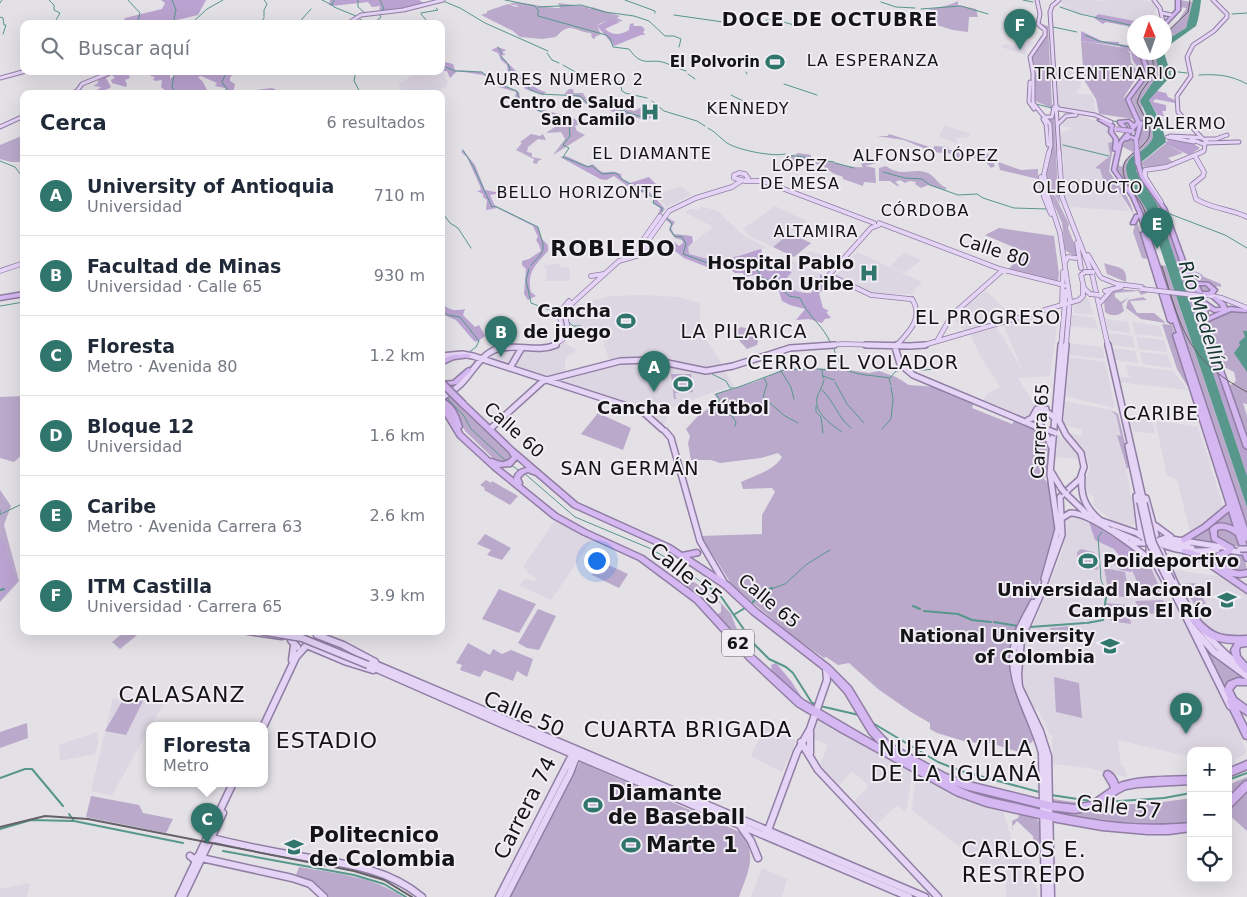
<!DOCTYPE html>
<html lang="es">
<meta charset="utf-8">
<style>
:root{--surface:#fff;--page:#f2f2f3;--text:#1f2937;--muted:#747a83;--line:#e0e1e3;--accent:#30766c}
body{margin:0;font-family:"DejaVu Sans",sans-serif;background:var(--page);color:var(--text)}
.controls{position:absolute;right:15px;bottom:15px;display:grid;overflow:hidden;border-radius:10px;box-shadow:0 5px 20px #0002}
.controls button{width:45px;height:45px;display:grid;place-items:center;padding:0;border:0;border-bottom:1px solid var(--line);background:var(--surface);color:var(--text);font:25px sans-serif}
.compass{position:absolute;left:1127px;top:15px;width:45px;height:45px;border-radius:50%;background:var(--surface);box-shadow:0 5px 20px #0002;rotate:358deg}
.you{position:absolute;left:596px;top:560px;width:18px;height:18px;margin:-12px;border:4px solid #fff;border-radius:50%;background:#1a73e8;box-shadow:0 0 0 8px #1a73e833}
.badge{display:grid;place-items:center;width:32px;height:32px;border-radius:50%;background:var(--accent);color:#fff;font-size:16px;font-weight:700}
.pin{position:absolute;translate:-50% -41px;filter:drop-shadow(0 1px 2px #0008)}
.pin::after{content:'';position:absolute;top:26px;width:18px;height:15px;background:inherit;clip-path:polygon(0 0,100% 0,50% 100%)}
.popup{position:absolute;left:146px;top:722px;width:122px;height:65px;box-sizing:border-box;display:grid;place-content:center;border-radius:10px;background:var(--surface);filter:drop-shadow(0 1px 4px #0005);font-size:16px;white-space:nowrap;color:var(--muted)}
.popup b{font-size:19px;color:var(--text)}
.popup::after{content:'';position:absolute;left:50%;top:100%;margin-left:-10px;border:10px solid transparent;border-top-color:var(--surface)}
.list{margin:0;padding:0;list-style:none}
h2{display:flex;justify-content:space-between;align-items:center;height:65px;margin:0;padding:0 20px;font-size:21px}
h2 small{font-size:16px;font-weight:400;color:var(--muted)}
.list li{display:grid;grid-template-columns:32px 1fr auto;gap:15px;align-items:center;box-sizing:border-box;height:80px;padding:0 20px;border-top:1px solid var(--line)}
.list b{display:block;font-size:19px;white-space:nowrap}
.list p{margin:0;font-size:16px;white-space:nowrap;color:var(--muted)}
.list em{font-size:16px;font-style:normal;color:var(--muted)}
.icon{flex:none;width:28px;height:28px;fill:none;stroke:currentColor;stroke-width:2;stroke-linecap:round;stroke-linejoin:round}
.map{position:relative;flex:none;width:1247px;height:897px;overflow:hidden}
.search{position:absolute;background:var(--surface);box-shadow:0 5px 20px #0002;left:20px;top:20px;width:425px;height:55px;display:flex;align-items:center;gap:12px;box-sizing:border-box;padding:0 18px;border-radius:10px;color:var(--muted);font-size:19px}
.panel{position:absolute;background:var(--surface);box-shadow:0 5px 20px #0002;left:20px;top:90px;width:425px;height:545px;border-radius:10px}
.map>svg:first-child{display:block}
.built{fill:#dcd5e2}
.green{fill:#baa9cb}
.forest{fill:#baa3d0}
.water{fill:#57978c}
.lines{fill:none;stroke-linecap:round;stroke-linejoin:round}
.stream-far1{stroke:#57978c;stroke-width:1}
.stream{stroke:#57978c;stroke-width:2}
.major-far3-casing{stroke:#917ea4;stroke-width:5}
.major-far2-casing{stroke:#917ea4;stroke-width:5.5}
.major-far1-casing{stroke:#917ea4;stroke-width:8}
.major-casing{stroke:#917ea4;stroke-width:9}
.highway-casing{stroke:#917ea4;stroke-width:3}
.major-far3{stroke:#e6d4f7;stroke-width:3}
.major-far2{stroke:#e6d4f7;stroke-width:4}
.major-far1{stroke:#e6d4f7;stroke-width:5}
.major{stroke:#e6d4f7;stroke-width:6}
.highway{fill:#d5b7f1;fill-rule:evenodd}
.rail-far1{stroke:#646266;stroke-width:1}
.rail{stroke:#646266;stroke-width:2}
.major-bridge-far2-casing{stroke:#917ea4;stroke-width:5.5;stroke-linecap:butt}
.major-bridge-far1-casing{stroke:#917ea4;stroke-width:8;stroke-linecap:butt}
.major-bridge-casing{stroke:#917ea4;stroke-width:9;stroke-linecap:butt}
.highway-bridge-far2-casing{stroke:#917ea4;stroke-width:5.5;stroke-linecap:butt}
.highway-bridge-far1-casing{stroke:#917ea4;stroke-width:7;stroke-linecap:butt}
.highway-bridge-casing{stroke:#917ea4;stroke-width:9;stroke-linecap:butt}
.major-bridge-far2{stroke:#e6d4f7;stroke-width:4}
.major-bridge-far1{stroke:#e6d4f7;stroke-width:5}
.major-bridge{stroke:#e6d4f7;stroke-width:6}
.highway-bridge-far2{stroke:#d5b7f1;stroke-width:4}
.highway-bridge-far1{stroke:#d5b7f1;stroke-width:5}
.highway-bridge{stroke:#d5b7f1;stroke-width:6}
.labels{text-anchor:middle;stroke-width:4;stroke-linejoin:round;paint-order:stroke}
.far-poi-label{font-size:15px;font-weight:bold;fill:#141315;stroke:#f1edf4;text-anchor:end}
.far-neighbourhood-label{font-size:16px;letter-spacing:1px;fill:#141315;stroke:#f1edf4}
.shield{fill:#f1edf4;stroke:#565458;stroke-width:1}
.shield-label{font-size:16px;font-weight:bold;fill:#141315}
.street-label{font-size:18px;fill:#141315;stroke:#f1edf4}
.poi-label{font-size:18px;font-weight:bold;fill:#141315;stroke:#f1edf4;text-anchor:end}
.far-district-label{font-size:19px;font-weight:bold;letter-spacing:1px;fill:#141315;stroke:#f1edf4}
.water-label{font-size:19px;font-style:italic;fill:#153530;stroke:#f1edf4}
.neighbourhood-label{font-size:19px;letter-spacing:1px;fill:#141315;stroke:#f1edf4}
.near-street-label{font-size:21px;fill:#141315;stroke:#f1edf4}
.near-poi-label{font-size:21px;font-weight:bold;fill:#141315;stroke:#f1edf4;text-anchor:start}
.district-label{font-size:22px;font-weight:bold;letter-spacing:1px;fill:#141315;stroke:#f1edf4}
.near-neighbourhood-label{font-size:22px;letter-spacing:1px;fill:#141315;stroke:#f1edf4}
</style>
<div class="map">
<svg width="1247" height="897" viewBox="0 0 1247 897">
<rect width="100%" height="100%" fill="#e3e0e6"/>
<!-- built -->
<path class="built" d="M1062 0H1094L1113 4 1100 0H1143L1154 2 1157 5 1152 21 1140 22 1097 14 1095 16 1082 14 1060 7 1062 5 1094 13 1062 4Z
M1026 40 1034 43 1028 48 1026 55 1001 47 1005 44 1026 48 1016 44Z
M1056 68 1081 72V87L1075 93 1091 95 1094 99 1096 115 1059 109Z
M420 71H442L448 82 446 87 425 94H405L398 85Z
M1076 114 1109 126V132L1114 141 1109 143 1110 156 1101 169 1102 175 1107 185 1118 190 1129 211 1071 207 1065 199 1062 169 1065 162 1061 151V133L1073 128 1060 126 1065 125 1062 124V121L1068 116Z
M944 125 961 131 971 133 968 137 955 138 959 144 939 137Z
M681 186 691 195 667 207 655 195Z
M775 206 806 221 773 247 750 236 743 229Z
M701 207 716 210 743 235 767 248 748 251 733 260H712L689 254 688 247 713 227 685 212 691 209 699 210Z
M810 251 829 257 832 258 820 269 800 259Z
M857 252 922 282 911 294H878L868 292 835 276Z
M904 253 921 260 905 273 890 266Z
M785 257 820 274V280L811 293 795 291 788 287 783 281 792 272 772 267Z
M560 264 561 268 569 267 570 281H546L547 271 545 269 544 265Z
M986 291 1011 315 964 330 954 319 967 304Z
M644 295 677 297 700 303V326L708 343 723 365 702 368 646 355V357L628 358 610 361 604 345V332H601V328L578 331 580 327 571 332 567 314 572 306 611 296Z
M1085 298H1088L1089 301 1093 315 1074 313V304Z
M1033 315 1044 323 1057 326 1050 376 1018 378 1036 407 1030 416 1026 418 983 400 988 393 1000 387 978 352 970 333 994 326 1003 337 1024 374 1003 324Z
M1072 315 1094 318 1098 329 1070 326Z
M1105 319 1128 322 1131 333 1108 330Z
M1132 322 1160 326 1163 337 1135 334Z
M1108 333 1132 336 1135 348 1111 345Z
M1136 337 1164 340 1168 352 1139 349Z
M564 342 577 350 565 358V374L554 377 544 376 514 365 521 352 544 351Z
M1069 343 1102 347 1105 359 1067 355Z
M1111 348 1135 351 1138 363 1114 360Z
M503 349 517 351 508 365 492 360 490 357 492 353Z
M1140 352 1168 355 1172 368 1143 364Z
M1067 357 1105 362 1115 408 1065 396Z
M641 362H657L701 373 724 370 734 386 702 396 671 408 665 423 662 425 644 411 564 381 601 369Z
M1126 365 1173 371 1188 390 1119 382 1118 377 1129 378Z
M1064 401 1111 410 1115 413 1121 436 1117 435 1126 468 1133 508 1135 521 1133 525 1125 527 1116 524 1092 504 1094 502 1093 496 1089 495 1084 485 1090 468 1087 457 1068 433 1082 436V429L1064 425Z
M1130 417 1152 420 1155 434 1133 431Z
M1155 420 1198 427 1208 458 1223 506 1210 519 1190 532 1177 479 1167 476Z
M1057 435 1070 444 1078 454 1079 459 1056 457Z
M1073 515 1103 530 1154 567 1170 595 1165 596V597L1172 600 1212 672 1239 729 1246 751 1244 755 1235 759 1236 764 1228 765V751H1191V757L1118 740 1121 765 1124 766 1127 777 1088 768 1053 764 1052 738 1053 736 1049 733 1040 713 1031 705 1023 690 1021 682 1022 650 1037 616 1063 549 1066 519 1067 516Z
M556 519 593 539 551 600 519 585 526 578 534 582 537 578 526 573 528 570 523 567Z
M1176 570 1223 577 1242 589 1247 595V636L1227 638 1209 633 1194 613 1198 611 1195 606 1189 605 1187 597 1184 595 1180 589 1174 572Z
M135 696 165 702 151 725H150L149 729 112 795 91 791 113 698Z
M817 718 913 771 906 812 897 805 877 824 854 801 869 786 852 771 837 788 819 768 828 745 812 738Z
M765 725 796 741 782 772 751 756Z
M97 732 98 743 95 754 60 761 59 745Z
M916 771 968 801 984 806 1003 809 1011 839 1016 849 1032 863 1038 897H1006V882L912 810Z
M762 868 787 879 782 897H751Z
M30 883 27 897H0V889Z"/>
<!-- green -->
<path class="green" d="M1180 0 1191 2 1193 0 1186 28 1165 41V33L1178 21 1186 9V8L1180 7Z
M958 1V5L976 9 978 17H969L968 32 953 30 924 21 929 14 924 11C936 7 947 7 958 1Z
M516 2C524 3 556 9 560 8L558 3 589 7V9L592 7 620 16 617 18 623 21C612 23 606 18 597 26L601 34 595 37V39L592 38 591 33C575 32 570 20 556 37L542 39 520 37 513 31 481 15 487 13V11L508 4 516 7 519 6 509 4Z
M1039 23 1048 26 1052 108 1035 101V74L1037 71 1034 70 1031 56 1038 44 1046 37 1044 27Z
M1081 41 1125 48 1130 53 1131 62 1139 74 1124 97 1133 119 1099 114 1096 99 1084 80Z
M1145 53H1155C1155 59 1160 66 1159 72 1158 85 1142 90 1142 103 1141 114 1153 124 1153 137 1148 150 1135 152 1127 162L1128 177 1145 205 1155 233H1149L1160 265 1166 266 1247 507V534L1139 208 1115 173 1117 164 1122 167 1125 160 1133 152 1121 146 1129 137 1134 139 1135 150 1141 119 1132 99 1151 73Z
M569 89H573L574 93H583L587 100 594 103H608L634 111 647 104 646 110 643 113 653 116 646 121C635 116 622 116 613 112 607 110 613 109 606 107 587 103 593 111 576 96L564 94Z
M533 104C543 114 567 112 582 123L575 126 577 131 585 135 553 155 565 139 561 132 546 133 562 122 525 105Z
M1054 115 1058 193 1060 204 1055 195 1049 191C1048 185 1046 178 1046 172 1047 154 1060 135 1048 118Z
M531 134 540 136 543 134 546 140 538 139 528 147 527 152 532 153V157L542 159 538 161 537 164 533 163 534 159 516 150 522 143 520 142Z
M889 134 933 148 935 146 947 147 949 150H954L957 152H976L978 155 989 154 995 166 991 168 986 162H980L977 159 972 157 957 158 954 154 933 152 904 140 877 136H888Z
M24 135 22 141 24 142V162H11L0 159V145Z
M1112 142H1114L1109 171C1119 187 1133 199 1134 219L1133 213 1118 190H1111L1103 179 1100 169 1095 168 1110 156 1108 143Z
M1165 144 1183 153 1168 158 1174 163C1164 166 1152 166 1143 171L1144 179 1140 166 1146 167 1140 164Z
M798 153 811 155V158C829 158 845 169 863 167L861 164 867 162 870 164 869 162 875 161 876 163 865 166 875 168 876 183 864 182 863 186 843 179 842 176C831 175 828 167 817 164L815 166 804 162V165L796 164 787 155H795Z
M998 162 1021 170 1038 169V179L1000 170Z
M886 166C902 178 912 167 928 173 935 176 938 185 947 188L945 190 928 185 921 188 915 184 916 182 910 181 905 183 900 180 895 182 899 185 897 186 890 181H879V168Z
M1049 193 1055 196 1069 224 1068 228 1077 250 1078 259 1065 250 1062 223Z
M1136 221 1137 222 1149 259 1142 258 1133 232Z
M999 228 1054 236 1059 274 1058 282 1009 269 1023 251 985 235Z
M790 233 811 243 794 257 773 247Z
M1104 263C1116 268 1128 265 1126 282L1107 274Z
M1186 267 1203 275 1202 276 1221 284V287L1217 286 1214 292 1210 286 1212 292 1199 293C1196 283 1189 277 1186 267Z
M1120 289 1147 291V293L1141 295 1138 291 1115 293V297L1121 302 1129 297 1122 304 1124 311C1118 316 1112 317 1105 312L1104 301 1113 291Z
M1143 297 1147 300 1130 301 1137 313H1154L1166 323 1141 319 1126 308 1128 300Z
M1232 311 1247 313V404L1243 403 1247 416V434L1243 430 1229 386 1236 381 1234 372 1220 365 1206 324V321Z
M1162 324 1172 325 1197 402 1177 369Z
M741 327 750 329 758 341 757 345 747 349 735 336 738 329Z
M790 366 796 368 843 369 869 373 879 371 896 377 909 385 936 387 974 402 972 408 1012 424 1015 420 1033 427 1045 436C1049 445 1049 470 1044 479L1048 483 1055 532 1038 586 1019 628 1011 665 1013 687 1036 737 1022 753 981 740 978 743 964 741 937 733 930 729V723L911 712 878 689 849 663 838 665 826 657 824 658 790 634 732 585 701 536 762 534V515L775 492 772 488 743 489 741 482C756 475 773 471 782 457L778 453 761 458 720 463 711 460H691L688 443 690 436 686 429 698 416 719 401 714 394 755 382Z
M671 374H691L693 392 675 393 676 399H674Z
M450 394 512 454 513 456 509 463H498L465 431 455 410 442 399Z
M24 396V453L14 462 0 458V397Z
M1111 410 1118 414 1129 460V467L1127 469 1117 435 1121 436 1116 415Z
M598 413 631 428 623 450 581 434Z
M486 480 491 483 492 481 518 496 510 505 484 490 485 488 480 485Z
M0 490 11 506 4 525 19 581 0 602Z
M1229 507 1237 530 1212 528 1211 536 1219 544 1189 539Z
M1217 526 1236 532 1242 547C1225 545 1220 546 1214 529Z
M485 534 511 548 502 560 487 555 491 550 477 544Z
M1081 549 1093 552 1097 555 1098 570 1091 569 1088 571 1078 566 1077 552Z
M1232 553 1244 554 1247 571 1240 574 1222 564V556Z
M600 561 628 574 619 588 592 575Z
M1104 568 1125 572 1130 598 1109 595Z
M1131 568H1151L1163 595H1143Z
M687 578 709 591 700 599 682 585Z
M1195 583 1206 604H1194L1183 584Z
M499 589 536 604 519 633 482 619Z
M710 591 731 614 740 637 747 643 749 653 715 616 721 612V604L708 595Z
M1163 600 1170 613 1142 614 1135 601Z
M1106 603 1126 605 1131 624 1111 621Z
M538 609 556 616 539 650 527 648 518 643Z
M1072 626 1077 640H1054L1050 628Z
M125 631H142L120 649 112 642Z
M1200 640 1247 679V681L1237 680 1228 682 1226 688 1228 699Z
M468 643 490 655 493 649 502 654 511 650 533 659 527 677 517 671 513 681 484 670 480 677 460 670 462 665 456 663Z
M1054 677 1079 683 1082 718 1056 712Z
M124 698 143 701 126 735 105 731Z
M27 723 28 738 0 748V732Z
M580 762 740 832C759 855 747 873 739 897H509Z
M1247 777V831L1228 814V785Z
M91 796 139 805 143 813 173 819 166 833 86 817Z
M1191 798V824C1144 830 1099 823 1053 814V799C1101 807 1142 806 1191 798Z
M1020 813C1041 819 1041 819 1041 841L1024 826 1041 841V852L1039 855 1035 856 1033 836 1017 821 1012 827 1013 832 1012 821 1018 818Z
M299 867C334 873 372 876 403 897H329L311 881 296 875Z"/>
<!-- forest -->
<path class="forest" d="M161 0H206L198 15 169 22 153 20 145 24H122L125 18 162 9 165 3Z
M330 0H426H419L424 3 399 10 378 11 381 10 379 9 380 6 372 7 368 2 332 6 329 5Z
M1098 14 1140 22H1134V30L1127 26 1106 22 1103 24 1094 18Z
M609 20 620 22 605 29C613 36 620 35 629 30L630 24 633 23 634 26H642L645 30 643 32 645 35H641L614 46 597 26Z
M1081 31 1102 41 1119 42V44L1134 46V52L1140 53 1146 72 1133 90 1131 89 1140 79 1142 73 1133 61 1131 52 1119 46 1081 41Z
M498 47 506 50 502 53 506 54 501 56 517 72 515 73 525 76 523 79C531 82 535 90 546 92L543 95 525 89 523 81 508 72 507 65 501 60 498 53 491 50Z
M441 61 453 64 455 70C466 71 488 69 492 81L519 92 520 99 515 98 516 92 499 87V85L491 81 490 78 483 75 457 71 450 78 447 71H441Z
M114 71H127L130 78 125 80 127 84 126 87 112 83 111 80 115 78 112 75 106 78 111 87C107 90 103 91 97 90L101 87 93 86 97 84 99 78Z
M156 71H170V79L175 75 171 71 227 72 229 75H233L230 77V81L235 84 233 93 272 88 285 94H228L225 88 215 86 217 83 201 76 198 77 203 82 207 90C196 96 170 97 161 87L162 80 155 81 153 79 155 77 150 76 152 74 149 73Z
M1157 91 1166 93 1168 97 1175 100V103L1155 99 1153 102 1166 105V111H1162L1164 116H1158L1149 100Z
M1168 140 1194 144 1200 148 1189 155 1165 144Z
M463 150 475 165 485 190 501 193 490 195 495 206 538 227 542 239 548 245V251C536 264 526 273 531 292L536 296 528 300 524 294 526 269 522 265V261L529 259 541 251 539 245 536 240 538 237 533 226 497 208 486 210 487 200 483 197V194L477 191 481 190 480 186 467 157 461 152Z
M566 156 588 166 593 164C607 180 605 167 621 174L622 179 630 183 649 177 658 186 647 189 665 209 658 216 660 208 653 203 654 198 642 192 638 194 614 176 606 180 600 179 560 157Z
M1137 167 1163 208 1247 451V476L1157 204 1136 171Z
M666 217 675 222 671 228 674 234 692 236 693 242 688 247 689 254 712 260H733L734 257C744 255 752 251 761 249L762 252 758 254 761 263 792 272 784 281C790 291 799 293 811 293L820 280V274L831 280 829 285 819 293 823 308 829 311 826 312 831 318 825 319 822 323 809 319 796 320 805 309 790 305 782 301 779 291 762 280 758 274 745 277 743 273H735L727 267H707L684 258 667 245 674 242 679 246 683 243 682 240 675 238 669 230 671 224 665 219Z
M441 301C448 311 454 311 465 309L463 315 475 327 479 325 485 336 477 342 474 341 456 320 441 314Z
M1089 522 1142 555 1154 567 1130 566 1132 572 1120 570 1113 563 1114 560 1122 559 1114 549 1095 540Z
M0 539 7 545 6 552 16 580 0 600Z
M776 663 791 681 806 704 772 673 771 665Z"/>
<!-- water -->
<path class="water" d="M1193 0H1201C1200 8 1199 18 1196 26L1165 48V41L1186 28Z
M1155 53H1164L1171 74 1170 77 1149 100 1161 123 1166 142 1139 164 1136 171 1157 204 1247 476V507L1148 212C1141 197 1114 170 1133 156 1142 150 1149 147 1153 137L1152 127 1140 101 1159 73Z
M1243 331H1247V372L1234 353 1240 345 1239 342 1245 337Z"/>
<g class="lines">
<!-- stream-far1 -->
<path class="stream-far1" d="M49 0 54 5V10L60 13 56 20
M128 0 140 13 137 24
M172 0 176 10 173 24
M264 0 267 4 264 10V17
M322 0 332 5
M334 0 332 5 334 7 356 16
M358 0V7L365 13
M380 0 384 9 380 11
M505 0 535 6 538 10V16L606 35 610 38 613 47 629 49C644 70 651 56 668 64 674 66 679 69 686 71
M625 0 655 11V13
M1023 0 1033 2
M443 1 460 8 485 23 548 51
M881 2 896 7 915 8
M0 3 2 0
M538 7 581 5 605 12 634 16 649 21 665 36H674L681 39 679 47
M1060 7 1080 14 1134 26
M921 9 961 6 988 14
M421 13 438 10 436 8
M421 14 427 21 426 24
M1232 14 1247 13
M674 15 730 23
M0 17 3 18 4 25H6L3 34
M359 18 366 24
M766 20 780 21 801 27
M56 21 59 24
M749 21H751
M732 23 748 22
M1023 23 1033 24
M196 24 194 21 207 9 223 0
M260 24 264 18
M302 24V19L311 9
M373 24 381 17 379 14
M1053 27 1077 32
M1085 35 1099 41 1134 48
M1167 35 1173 37
M498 47 502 54
M547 53 552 60 559 63
M501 56 507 63
M508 64 511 73 522 79
M441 65 455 71 482 72 492 81 517 91 519 99 524 104 569 124 570 136 563 145 569 148 563 157 588 167 592 166 602 174 616 173 622 179 654 198 653 203 662 208V212
M563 65 577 73 620 82 622 91 625 93 647 98
M170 71 174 75 172 87 177 94
M217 71 225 75 222 82 230 94
M356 71 354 81 361 94
M1170 71 1187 73
M746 72 747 74
M688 74 695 79
M1199 75C1217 74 1231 75 1247 84
M524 80 530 90 541 94 580 96 588 104 608 106 648 119
M784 84 817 95
M731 95 749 104
M652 101 664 111 697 121 705 126
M1036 104 1052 108
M1109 120 1118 122
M1122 123 1130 124
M708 128C716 132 720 138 727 143 738 150 772 157 785 154
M1063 145 1109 156
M463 150 474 168 492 207 495 206 538 227C544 249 548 248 531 265
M787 155 795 156
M797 156 834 162
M0 161 15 167 24 179
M835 163 854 168
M883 172 905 178 922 179 930 185 958 195 977 194 983 198 1014 208 1047 209
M24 211 22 226 24 238
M441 211 450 223 458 228 471 248
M1170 214 1225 235 1247 248
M667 218 672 224 670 229 674 236 682 237 686 244 683 254 713 265 746 266 758 271 761 277 775 283 789 296 800 298C807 315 824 326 831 344
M529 269 526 280 531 303 558 313
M0 306 24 302
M441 311 448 315 460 317 479 341 476 347 468 353
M569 322 573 326H581
M833 347 842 369 859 374 890 378 896 371 904 370
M817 369 830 370 841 367
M822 370 823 378
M781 371 791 387 794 399
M912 371 936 369
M712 374 726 381 730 388H736L784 370 813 369
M823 376 834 380
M764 378 767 384 763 397 785 416 798 423
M889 379 891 385
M824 380C823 387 818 392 817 398 814 413 832 425 842 432
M835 382 847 404 864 423
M732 389 716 394 719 399V409L732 416 736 422 735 426
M822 390C834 401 838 418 851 428
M446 397 464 416 471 429 506 461
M816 406V412L821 417 823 433
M882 429 891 419 893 399 891 387
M511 465 520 471
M524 473 575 517 649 548 672 561 712 590
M0 510V515
M1 514 24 503
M1102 532 1098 537 1101 580 1105 590
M2 590 4 589
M768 590 785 584 807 564 830 550"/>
<!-- stream -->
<path class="stream" d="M711 588 720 595 754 644 769 659 786 667 793 673 812 703 816 704
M1104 588 1107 595
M0 590 4 589
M750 605 764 591 772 588
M913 606 920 609
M924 611 958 614 972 620 991 622
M735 614 745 608
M994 622 1018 626
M1087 623 1103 620 1106 597
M1030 627 1085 623
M820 706 859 715
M871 722 938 762 961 771 1039 792
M0 778 25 769H32L63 806
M1228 780 1247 773
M1051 795 1091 801
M1105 802 1164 798 1191 793
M69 814 74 821
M0 829 31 820 74 821 183 843
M223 851 354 875 384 884 406 897"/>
<!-- major-far3 casing -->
<g class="major-far3-casing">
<path id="major-far3" d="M1037 0 1040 14 1038 24 1045 30V35L1030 57 1033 73V103L1050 124 1051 145 1049 153
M1059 0 1052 6 1050 12 1059 153
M1154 0 1160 8 1163 22
M1162 13 1171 15
M347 24 361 15 403 10 443 0
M0 78 26 71
M1030 82 1029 102 1034 109
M71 94 77 91 82 84 114 71
M1056 106 1059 109 1095 115 1111 122
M1046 117H1052L1054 107
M1043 119 1046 124 1048 145
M1058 124 1066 116 1076 115
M0 127 24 116
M1170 136 1192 137
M1167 137 1194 142
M1193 137 1202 138 1207 142 1203 144 1191 139Z
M1202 138 1178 112 1177 96 1191 76 1187 57 1193 45 1214 31 1227 17V14L1213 0
M1206 139H1216L1227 135
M1206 143 1239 142
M1199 153 1204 151 1205 144"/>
</g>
<!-- major-far2 casing -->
<g class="major-far2-casing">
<path id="major-far2" d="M1049 152 1044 174 1048 196 1060 233 1070 300 1066 346
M1059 152 1062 197 1092 274 1108 346
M1195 156 1204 172 1203 176 1192 185 1196 199C1212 209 1231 209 1247 217
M739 173 745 174 748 178 745 181 734 178V175Z
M1041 177 1044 197 1051 214
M745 181H763L874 223
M1161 202 1145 177V170L1166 167 1202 152
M879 223 1000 269 1068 286
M879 225 871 228 829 275 871 295 910 299
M1077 243 1081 268
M636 254 640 251 643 240 660 216
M1088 255 1100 276
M1065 262 1068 257 1076 258
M0 271 24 263
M1085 272 1081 275 1084 288 1090 294
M591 276 604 274
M1102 278 1117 284 1142 287
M1105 291 1121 287
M1202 294 1222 298 1247 308
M1101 302 1112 289
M1062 305 1063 272
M559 339 563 331 559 313 569 301
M937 341 952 315 1003 270
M553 346 563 339 568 330 565 315 567 308 619 261 643 254 650 238 669 211 696 198 732 187 741 181
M818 346 843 344 908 346
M896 346C909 332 924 318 912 299
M911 346 924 345 1079 300 1083 296V286
M1061 346 1066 291"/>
</g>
<!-- major-far1 casing -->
<g class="major-far1-casing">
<path id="major-far1" d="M866 345 911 346
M897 345 895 347 900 364 913 375 1037 427 1046 434 1051 446
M1108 345 1144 503
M910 346 925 345
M441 356 462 354 473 356 642 411 662 429
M510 368 521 349
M441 398C448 394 455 390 461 384 472 373 481 354 497 349 517 343 537 353 556 345
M1028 420 1032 418 1037 409H1046
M1041 426 1035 418 1039 412H1047L1055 418
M490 429 543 381 620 361 653 360 706 371 733 366 790 348 834 345
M665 431 671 438 700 541 724 582
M1128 446 1140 502
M1052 473 1061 488
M1082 477C1080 496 1086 509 1101 521
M1065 493 1090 517
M1136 496 1140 529C1161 551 1188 553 1217 550
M1062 518 1070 513C1090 512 1136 548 1152 561
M1099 520 1137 533 1161 550 1178 590
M1156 526 1171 537
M1112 530 1138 541
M1164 541 1188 544
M1129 543H1146L1156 535 1146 498
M1165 545 1192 548
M1226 550 1241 552
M1044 579 1058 529 1050 474 1061 345
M1168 581 1172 590
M1168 587 1149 552V548L1157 541 1165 538 1222 547
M1042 590 1062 535 1060 497 1080 479 1084 467 1081 453 1066 435 1059 421 1066 345"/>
</g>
<!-- major casing -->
<g class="major-casing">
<path id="major" d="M1043 588 1021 639 1018 674 1019 687 1040 731 1048 756 1051 897
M1172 588 1230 706
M1178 588 1182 598
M1181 596C1200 629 1216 649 1247 671
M1033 603C1027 615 1020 626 1016 638 1004 679 1032 714 1042 753L1045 897
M1192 627 1214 652 1247 676
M248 631 282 636
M295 631 291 640 297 647
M317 635 343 645 375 662
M309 646 347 662 373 670
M292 660 294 646
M370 662 925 897
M370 666 504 725 909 897
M264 725 296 657 305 647
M810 732V753
M801 742 818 770 938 897
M739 824 751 841 758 858
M767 833 797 752 810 729 827 680 826 668
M207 837C236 844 264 850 293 855 338 863 385 866 422 897
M190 856 196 861
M197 857 292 878 310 884 324 897
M179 897 233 783
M183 897 223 813
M499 897 573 753
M506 897 570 773 577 755"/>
</g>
<!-- highway casing -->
<g class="highway-casing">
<path id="highway" d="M1176 0H1180V10L1164 27V23L1176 10Z
M1139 52H1143L1150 72 1130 99 1140 121 1143 122 1138 140H1134L1130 138 1128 140H1125L1122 143 1116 170 1135 197 1142 213 1247 528V541L1245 540 1247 547V561L1245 560 1244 558 1236 535C1230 531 1224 527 1217 530V537L1233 546 1234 548 1231 553 1223 557V563C1231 570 1237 573 1247 570V576L1240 577 1232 576 1247 586V593L1193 556 1183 553 1182 551 1183 549C1196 548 1207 559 1217 566L1216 555 1217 553 1227 549 1212 540 1210 529C1216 521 1225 523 1234 527L1229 511 1207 529 1186 542 1184 543 1182 542 1181 540 1182 538 1203 525 1227 505 1173 335 1174 334 1177 333 1173 322 1171 323 1168 321 1141 233 1144 232 1139 217 1135 224H1131V223L1135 215H1138V213L1131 197 1112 170 1116 151 1113 150 1114 139 1109 132 1110 127 1098 120 1102 119 1114 125 1113 132 1118 139V143L1131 127 1128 122 1123 123 1127 127 1123 128 1118 123V121L1129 120 1134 124 1136 122 1126 99 1146 72ZM1138 125 1135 137 1129 135Z
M1136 162 1140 163 1144 177 1166 208 1192 280H1195L1196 282 1209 283 1217 290 1213 295 1204 296 1205 301 1215 308H1221L1220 305 1212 298 1215 296 1225 303 1227 308 1230 307 1247 309V311L1246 312 1231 311 1208 321 1206 322 1247 438V449L1244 447 1162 208 1140 177 1136 163ZM1199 285H1206L1211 290 1209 292H1202L1199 286ZM1194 287 1200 300 1202 310ZM1207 308 1214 312 1221 311 1208 317Z
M24 292V296L0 300V296Z
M468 354 470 355 471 356 470 357 454 359 441 365V360L453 355Z
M469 368 471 369 472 370 471 371 457 384 441 386V382L453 381 467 369Z
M445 400C456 407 458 415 462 427L460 429 462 433 490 459H492C501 462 504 465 512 457L509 452 461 406 460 404 461 402H465L514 449 577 503 670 545 682 553 697 550 699 551 700 553 699 555 689 557 729 583 758 610 830 666 851 687 875 727 891 744 946 774 965 781 1050 802 1075 805 1091 802 1111 788 1110 785 1104 775 1105 772 1108 771C1113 773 1117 779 1118 784 1135 776 1171 777 1191 776V784L1138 787 1126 789 1118 793 1096 809 1075 813 1050 810 965 789 955 785C974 796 996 799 1017 804 1077 819 1129 829 1191 823V831L1169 834H1147L1102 830 1057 822 986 806 956 795 841 732 797 706 748 660 695 602 639 560 582 534 553 518 493 469 458 437 441 409V401ZM517 459 527 468C520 469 515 472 514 479L499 467 511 466ZM528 472 536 475 573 507 666 549 723 587 752 614 824 670 845 693 869 733 880 745 803 700 754 656 701 598 643 556 586 530 557 514 521 485 522 483 520 478C522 475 524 473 528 472Z
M1192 614 1195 615C1213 635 1220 637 1247 636V646L1240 647 1239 650 1240 656 1247 664V673L1244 672 1234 660 1231 650 1235 643C1213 643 1203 635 1189 619L1188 617 1189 615Z
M1238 678 1247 679V685H1236L1232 690 1236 698 1247 706V715L1239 710 1247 727V739L1244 738 1228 705 1227 702 1228 699 1224 690 1228 682Z
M1247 761V769L1228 777V769Z
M1247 781V791L1231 807 1228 808V798L1244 782Z"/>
</g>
<!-- major-far3 -->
<use href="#major-far3" class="major-far3"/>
<!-- major-far2 -->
<use href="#major-far2" class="major-far2"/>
<!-- major-far1 -->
<use href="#major-far1" class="major-far1"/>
<!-- major -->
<use href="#major" class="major"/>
<!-- highway -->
<use href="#highway" class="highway"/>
<!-- rail-far1 -->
<path class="rail-far1" d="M1164 35 1188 12 1190 0
M1151 52 1155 72 1141 92 1137 102 1150 129 1149 137C1144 148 1131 152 1125 162 1117 178 1137 194 1143 207 1147 215 1149 224 1151 233
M1162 266C1181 328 1186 359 1247 392"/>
<!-- rail -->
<path class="rail" d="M0 827 45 816 88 819 354 871 384 880 412 897"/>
<!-- major-bridge-far2 casing -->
<g class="major-bridge-far2-casing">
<path id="major-bridge-far2" d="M1085 272H1093
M1142 289 1203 296
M1090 294 1099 295"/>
</g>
<!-- major-bridge-far1 casing -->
<g class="major-bridge-far1-casing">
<path id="major-bridge-far1" d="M1048 430 1056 433
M1061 488 1065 493
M1140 502 1149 543 1168 581
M1144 503 1153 542 1172 581
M1240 549H1247"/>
</g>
<!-- major-bridge casing -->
<g class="major-bridge-casing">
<path id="major-bridge" d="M261 631 302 638 368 665"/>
</g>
<!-- highway-bridge-far2 casing -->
<g class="highway-bridge-far2-casing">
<path id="highway-bridge-far2" d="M1116 129 1132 131
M1136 139 1137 153"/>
</g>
<!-- highway-bridge-far1 casing -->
<g class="highway-bridge-far1-casing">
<path id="highway-bridge-far1" d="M1137 152 1138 163"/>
</g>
<!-- highway-bridge casing -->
<g class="highway-bridge-casing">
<path id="highway-bridge" d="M441 382 463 404"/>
</g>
<!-- major-bridge-far2 -->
<use href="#major-bridge-far2" class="major-bridge-far2"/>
<!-- major-bridge-far1 -->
<use href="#major-bridge-far1" class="major-bridge-far1"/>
<!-- major-bridge -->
<use href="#major-bridge" class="major-bridge"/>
<!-- highway-bridge-far2 -->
<use href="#highway-bridge-far2" class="highway-bridge-far2"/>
<!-- highway-bridge-far1 -->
<use href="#highway-bridge-far1" class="highway-bridge-far1"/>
<!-- highway-bridge -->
<use href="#highway-bridge" class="highway-bridge"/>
</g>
<!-- icons -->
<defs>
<g id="stadium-bare" transform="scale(1.5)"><path d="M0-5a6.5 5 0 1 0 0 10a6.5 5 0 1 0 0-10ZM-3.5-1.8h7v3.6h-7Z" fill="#30766c" stroke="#f1edf4" stroke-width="2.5" paint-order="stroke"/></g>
<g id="hospital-bare" transform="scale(1.5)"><path d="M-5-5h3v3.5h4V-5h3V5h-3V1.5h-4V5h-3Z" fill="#30766c" stroke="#f1edf4" stroke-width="2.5" paint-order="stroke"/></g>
<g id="university-bare" transform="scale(1.5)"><path d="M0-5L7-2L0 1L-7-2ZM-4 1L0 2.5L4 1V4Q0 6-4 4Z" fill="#30766c" stroke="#f1edf4" stroke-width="2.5" paint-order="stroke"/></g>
</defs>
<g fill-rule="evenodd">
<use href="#stadium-bare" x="775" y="62"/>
<use href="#hospital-bare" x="650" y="112"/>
<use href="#hospital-bare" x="869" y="273"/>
<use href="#stadium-bare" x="626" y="321"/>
<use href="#stadium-bare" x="683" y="384"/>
<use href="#stadium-bare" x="1088" y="561"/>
<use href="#university-bare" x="1227" y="600"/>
<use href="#university-bare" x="1110" y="646"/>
<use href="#stadium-bare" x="593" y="805"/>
<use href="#stadium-bare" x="631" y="845"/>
<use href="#university-bare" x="294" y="847"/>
</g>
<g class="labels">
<!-- far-poi labels -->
<g class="far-poi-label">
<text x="760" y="67">El Polvorin</text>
<text x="635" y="108">Centro de Salud<tspan x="635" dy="17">San Camilo</tspan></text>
</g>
<!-- far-neighbourhood labels -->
<g class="far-neighbourhood-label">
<text x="873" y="66">LA ESPERANZA</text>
<text x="1106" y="79">TRICENTENARIO</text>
<text x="564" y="85">AURES NUMERO 2</text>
<text x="748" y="114">KENNEDY</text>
<text x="1185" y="129">PALERMO</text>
<text x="652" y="159">EL DIAMANTE</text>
<text x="926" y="161">ALFONSO LÓPEZ</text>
<text x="800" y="171">LÓPEZ<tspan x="800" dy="18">DE MESA</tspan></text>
<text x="1088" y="193">OLEODUCTO</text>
<text x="580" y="198">BELLO HORIZONTE</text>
<text x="925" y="216">CÓRDOBA</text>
<text x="816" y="237">ALTAMIRA</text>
</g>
<!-- shield labels -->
<rect class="shield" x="722" y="629.5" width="32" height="27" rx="4"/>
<g class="shield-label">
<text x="738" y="649">62</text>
</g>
<!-- street labels -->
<g class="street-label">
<text transform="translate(994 250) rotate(18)" y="6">Calle 80</text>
<text transform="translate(514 430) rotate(42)" y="6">Calle 60</text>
<text transform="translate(1040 431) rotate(-87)" y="6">Carrera 65</text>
<text transform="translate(769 601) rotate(40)" y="6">Calle 65</text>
</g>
<!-- poi labels -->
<g class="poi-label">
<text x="854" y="269">Hospital Pablo<tspan x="854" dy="21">Tobón Uribe</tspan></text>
<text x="611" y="317">Cancha<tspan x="611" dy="21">de juego</tspan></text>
<text x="683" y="414" text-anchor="middle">Cancha de fútbol</text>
<text x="1103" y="567" text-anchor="start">Polideportivo</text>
<text x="1212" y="596">Universidad Nacional<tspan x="1212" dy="21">Campus El Río</tspan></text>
<text x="1095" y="642">National University<tspan x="1095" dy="21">of Colombia</tspan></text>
</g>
<!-- far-district labels -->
<g class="far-district-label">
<text x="830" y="26">DOCE DE OCTUBRE</text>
</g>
<!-- water labels -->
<g class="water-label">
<text transform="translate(1203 316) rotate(72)" y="7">Río Medellín</text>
</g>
<!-- neighbourhood labels -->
<g class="neighbourhood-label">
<text x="988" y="324">EL PROGRESO</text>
<text x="744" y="338">LA PILARICA</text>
<text x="853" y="369">CERRO EL VOLADOR</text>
<text x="1161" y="420">CARIBE</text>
<text x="630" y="475">SAN GERMÁN</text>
</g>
<!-- near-street labels -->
<g class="near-street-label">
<text transform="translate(686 574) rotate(39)" y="7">Calle 55</text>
<text transform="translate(524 714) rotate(23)" y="7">Calle 50</text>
<text transform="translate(1119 807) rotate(6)" y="7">Calle 57</text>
<text transform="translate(525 808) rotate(-63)" y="7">Carrera 74</text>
</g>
<!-- near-poi labels -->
<g class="near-poi-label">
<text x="608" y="800">Diamante<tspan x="608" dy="24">de Baseball</tspan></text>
<text x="309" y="842">Politecnico<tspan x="309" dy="24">de Colombia</tspan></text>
<text x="646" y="852">Marte 1</text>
</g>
<!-- district labels -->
<g class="district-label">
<text x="613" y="256">ROBLEDO</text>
</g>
<!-- near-neighbourhood labels -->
<g class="near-neighbourhood-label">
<text x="182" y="702">CALASANZ</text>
<text x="688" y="737">CUARTA BRIGADA</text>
<text x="327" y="748">ESTADIO</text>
<text x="956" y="756">NUEVA VILLA<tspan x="956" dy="25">DE LA IGUANÁ</tspan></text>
<text x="1024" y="857">CARLOS E.<tspan x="1024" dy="25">RESTREPO</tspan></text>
</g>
</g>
</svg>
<div class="controls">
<button>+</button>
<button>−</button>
<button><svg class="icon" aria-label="locate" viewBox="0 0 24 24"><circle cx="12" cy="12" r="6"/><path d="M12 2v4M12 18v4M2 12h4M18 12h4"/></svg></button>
</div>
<svg class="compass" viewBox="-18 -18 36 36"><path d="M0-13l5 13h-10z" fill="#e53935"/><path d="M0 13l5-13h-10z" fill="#747a83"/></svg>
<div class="you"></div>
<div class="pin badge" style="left:654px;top:392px">A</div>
<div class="pin badge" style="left:501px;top:357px">B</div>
<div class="pin badge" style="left:207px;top:844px">C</div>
<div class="popup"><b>Floresta</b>Metro</div>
<div class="pin badge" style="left:1186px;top:734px">D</div>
<div class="pin badge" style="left:1157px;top:249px">E</div>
<div class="pin badge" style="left:1020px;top:50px">F</div>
<div class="search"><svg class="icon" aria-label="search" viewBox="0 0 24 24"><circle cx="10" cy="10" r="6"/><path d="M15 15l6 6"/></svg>Buscar aquí</div>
<section class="panel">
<h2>Cerca<small>6 resultados</small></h2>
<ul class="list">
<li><span class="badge">A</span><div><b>University of Antioquia</b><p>Universidad</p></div><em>710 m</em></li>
<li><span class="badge">B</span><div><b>Facultad de Minas</b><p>Universidad · Calle 65</p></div><em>930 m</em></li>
<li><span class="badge">C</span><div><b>Floresta</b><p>Metro · Avenida 80</p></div><em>1.2 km</em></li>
<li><span class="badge">D</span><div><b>Bloque 12</b><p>Universidad</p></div><em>1.6 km</em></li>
<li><span class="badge">E</span><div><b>Caribe</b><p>Metro · Avenida Carrera 63</p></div><em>2.6 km</em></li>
<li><span class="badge">F</span><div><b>ITM Castilla</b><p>Universidad · Carrera 65</p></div><em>3.9 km</em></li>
</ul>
</section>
</div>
